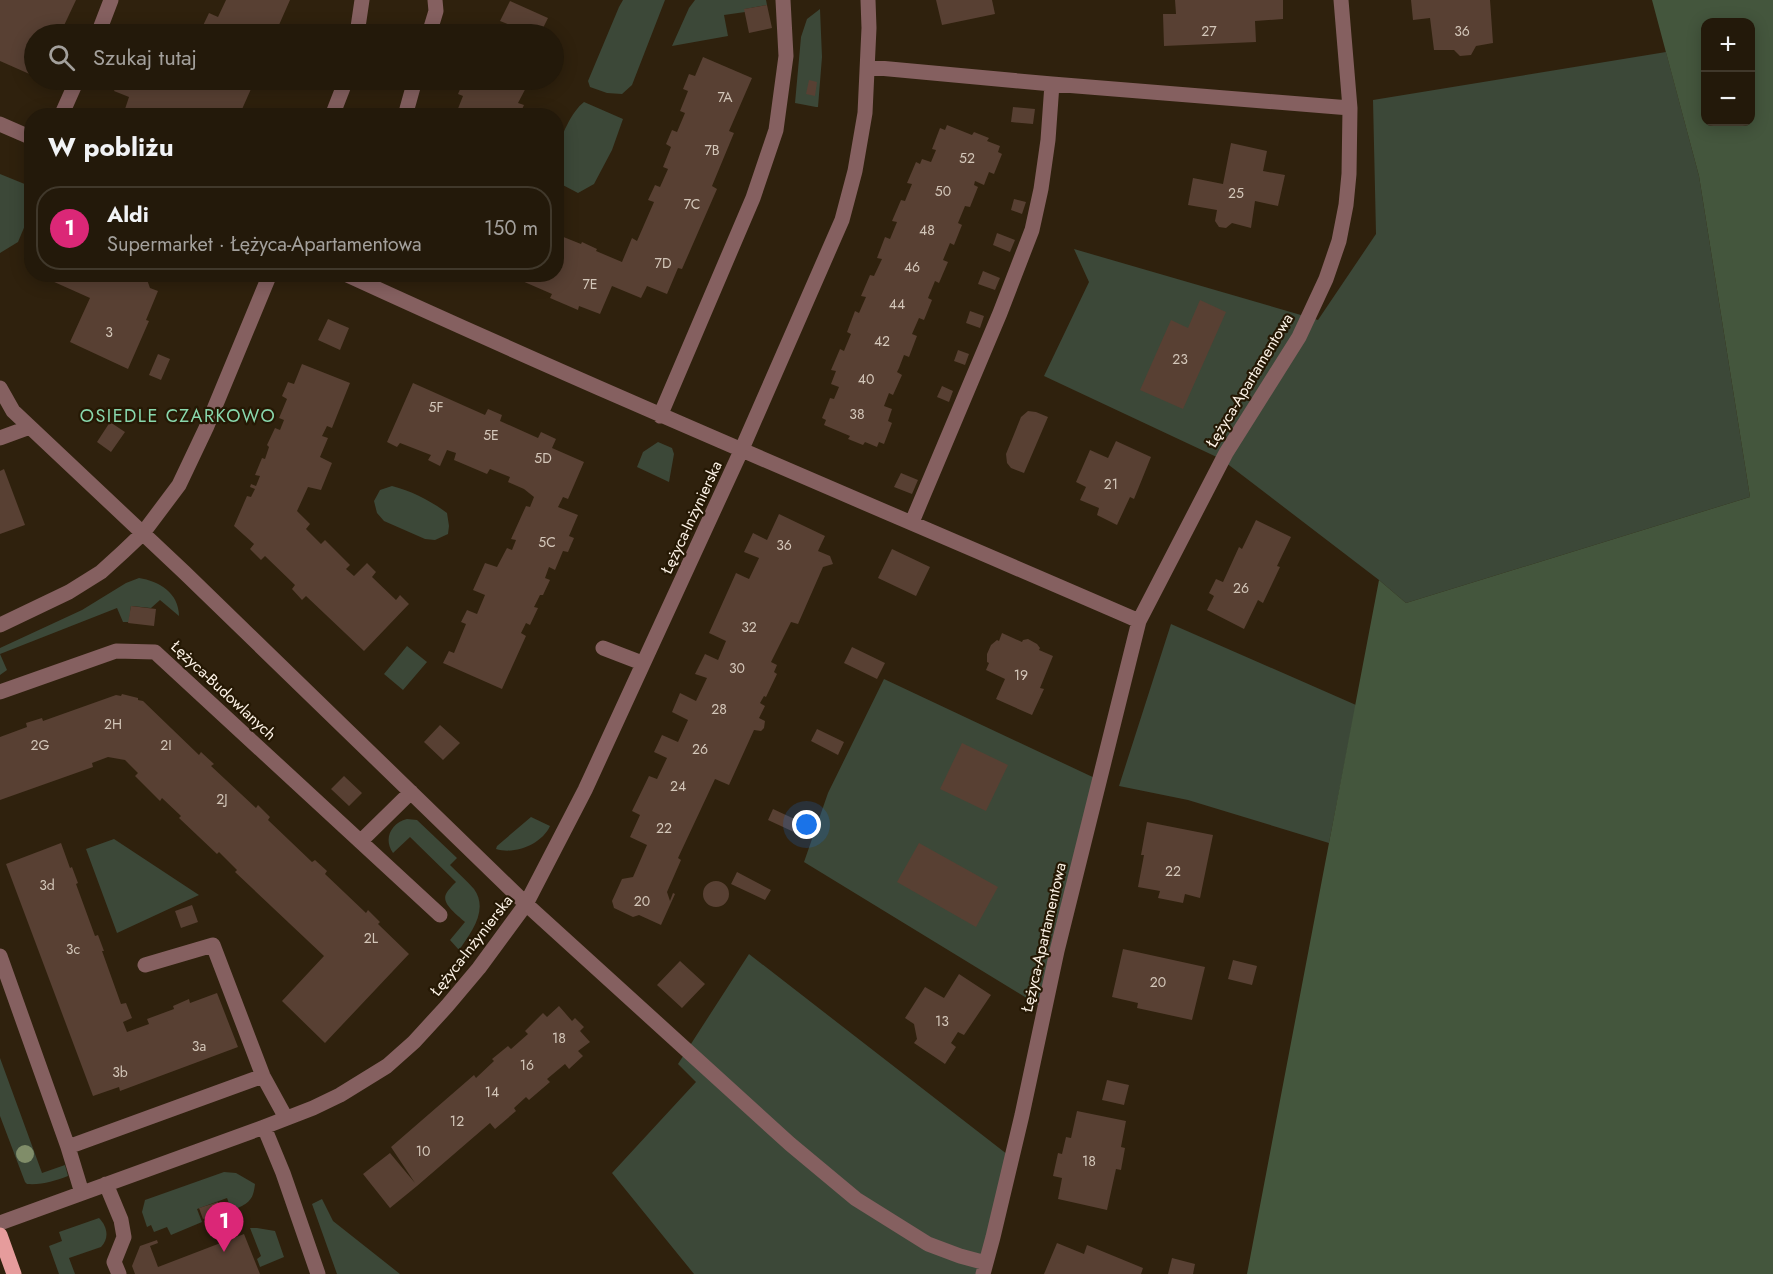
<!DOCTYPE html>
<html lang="pl">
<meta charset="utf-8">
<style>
:root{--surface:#23190a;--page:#2f2618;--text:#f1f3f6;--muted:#a3a09c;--line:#40382b;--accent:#db2777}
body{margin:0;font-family:Jost,sans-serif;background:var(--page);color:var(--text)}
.controls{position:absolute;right:18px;top:18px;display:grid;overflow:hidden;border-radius:12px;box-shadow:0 3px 15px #0003}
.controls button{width:54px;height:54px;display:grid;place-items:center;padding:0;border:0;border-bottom:2px solid var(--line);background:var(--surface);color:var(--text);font:30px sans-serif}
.you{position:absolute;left:807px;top:825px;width:21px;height:21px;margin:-15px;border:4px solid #fff;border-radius:50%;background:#1a73e8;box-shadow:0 0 0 9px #1a73e833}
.badge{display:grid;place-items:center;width:39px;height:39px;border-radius:50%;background:var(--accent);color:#fff;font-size:20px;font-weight:700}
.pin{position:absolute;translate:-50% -50px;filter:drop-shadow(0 2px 3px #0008)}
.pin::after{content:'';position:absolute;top:32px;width:21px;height:18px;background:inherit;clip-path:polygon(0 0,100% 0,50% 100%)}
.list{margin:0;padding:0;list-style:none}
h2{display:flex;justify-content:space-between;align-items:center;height:78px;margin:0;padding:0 24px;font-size:26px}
h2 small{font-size:20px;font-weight:400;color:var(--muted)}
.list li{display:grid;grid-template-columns:39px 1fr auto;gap:18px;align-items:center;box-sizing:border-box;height:84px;margin:0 12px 12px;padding:0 12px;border:2px solid var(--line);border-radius:24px}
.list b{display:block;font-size:22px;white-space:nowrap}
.list p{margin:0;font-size:20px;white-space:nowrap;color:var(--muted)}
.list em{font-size:20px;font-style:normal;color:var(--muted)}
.icon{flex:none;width:33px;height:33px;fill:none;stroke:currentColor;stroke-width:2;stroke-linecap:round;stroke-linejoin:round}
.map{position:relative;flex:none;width:1773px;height:1274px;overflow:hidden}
.search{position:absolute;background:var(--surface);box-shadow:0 3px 15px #0003;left:24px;top:24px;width:540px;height:66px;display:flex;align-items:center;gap:15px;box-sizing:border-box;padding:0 21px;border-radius:33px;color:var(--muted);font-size:22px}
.panel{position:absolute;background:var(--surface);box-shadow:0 3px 15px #0003;left:24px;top:108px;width:540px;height:174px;border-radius:24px}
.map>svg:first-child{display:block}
.green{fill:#3c4838}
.forest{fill:#44563d;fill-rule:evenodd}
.building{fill:#584033}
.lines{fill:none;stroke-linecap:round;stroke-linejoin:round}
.minor{stroke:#856060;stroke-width:15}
.major{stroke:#e69c9c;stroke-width:15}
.tree{fill:#808d69}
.labels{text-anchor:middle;stroke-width:4.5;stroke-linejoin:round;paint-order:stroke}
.number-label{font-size:14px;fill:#d3c6b9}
.street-label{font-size:16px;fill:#fcf2e6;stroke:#251804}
.neighbourhood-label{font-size:18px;letter-spacing:1.5px;fill:#89d8ad;stroke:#251804}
</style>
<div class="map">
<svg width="1773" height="1274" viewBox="0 0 1773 1274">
<rect width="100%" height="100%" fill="#2f210d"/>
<!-- green -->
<path class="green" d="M623 0H665L632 85 622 94 607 93 590 87 588 81 619 7Z
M695 0H766L767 5 745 9V12L724 15 728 36 672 46 689 8Z
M820 9 822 57 818 107H816L795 103 801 37 807 19Z
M1666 52 1699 176 1750 497 1406 603 1379 580 1221 459 1044 376 1089 282 1074 249 1318 320 1376 234 1373 100Z
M584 102 623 119 612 150 594 184 578 193 557 182C556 173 555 162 557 153 560 137 572 111 584 102Z
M0 174 32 187 31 211 18 242 0 253Z
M658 442 672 448 674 454 669 482 637 467 643 452Z
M392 486C412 491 431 501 447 513L449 526 448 534 435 540 425 539 384 521 377 513 374 501 380 490Z
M139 578C159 581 179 593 179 616L160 600 151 608 131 606 129 622H123L117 608 0 654 7 670 0 675V648L82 610 126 583Z
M1171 624 1356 705 1329 843 1188 800 1119 786Z
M407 646 427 662 403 690 384 674Z
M884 679 1099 780 1038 1005 804 862 828 793Z
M531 817 550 826C542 844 515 855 496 849L497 846Z
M407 819 417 820 457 858 450 865C458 873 467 881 474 889 489 910 471 933 459 950L450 940 465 922C459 916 441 904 446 894 448 890 453 885 456 882L410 837 393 853C383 839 391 823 407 819Z
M114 839 199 895 117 933 86 849Z
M749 954 1012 1158 977 1274H694L612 1173 696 1082 678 1064Z
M0 1058 42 1173 65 1165 68 1176C54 1181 43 1185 27 1184L25 1182 0 1116Z
M224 1172 236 1173 255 1184C253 1202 248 1203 232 1211L227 1198 197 1209 202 1222 171 1235 167 1227 154 1232 151 1225 147 1227 142 1212 145 1200Z
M322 1199 333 1221 400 1274H337L312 1204Z
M99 1218C107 1226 110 1238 101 1247L69 1258 75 1274H59L49 1246 62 1241 59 1232Z
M250 1228H257L275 1231 284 1257 260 1267 257 1259 261 1256Z"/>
<!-- forest -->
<path class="forest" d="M1652 0H1773V1274H1247L1379 580 1406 603 1750 497 1699 176ZM1706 22H1750V122H1706Z"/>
<!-- building -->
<path class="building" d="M0 0H76L60 34H34V76L0 61Z
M226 0H290L275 34H199L209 13 218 17Z
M936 0H992L995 14 942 25Z
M1175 0H1283V19L1255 21 1256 42 1164 46 1163 14H1176Z
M1411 0H1490L1493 43 1476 46 1471 55 1460 56 1454 50H1434L1430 18 1413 20Z
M510 1 548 18 540 34H532L500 21Z
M767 5 772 28 749 33 744 9Z
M703 57 752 78 729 131 734 133 712 186 717 189 682 269 678 268 667 294 647 286 641 298 612 286 600 314 579 306 578 310 550 298 552 294 513 277 512 282 494 275 556 274V234L581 244 582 242 597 249 596 251 622 262 632 238 637 241 654 202 648 200 655 185 660 187 668 169 663 167 671 147 666 144 672 130 677 132 685 113 680 111 688 91 683 89 689 74 695 76Z
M119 80H255L239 116H132L124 112 129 97 114 91Z
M464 80H530L518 103 524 105 519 116H455L463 96 458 94Z
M809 80 817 82 815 96 806 94Z
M1013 107 1035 109 1033 124 1011 122Z
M947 125 972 135 974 132 989 138 987 141 1000 146 998 152 1002 154 994 174 989 172 984 185 975 181 974 185 978 187 970 207 965 206 958 223 962 225 954 245 950 243 943 260 948 262 939 283 935 281 928 298 932 300 924 320 919 318 912 334 917 336 909 357 904 355 899 368 897 372 902 375 893 395 889 393 884 406 892 409 888 421 892 423 884 444 879 442 877 447 865 442 863 445 848 439 850 436 824 425 826 420 822 418 830 398 834 399 839 387 831 384 836 371 831 370 840 349 844 351 846 346 851 334 847 332 855 311 859 313 866 297 861 296 870 275 874 276 882 259 877 258 885 237 890 239 897 222 892 221 901 200 905 201 907 196 912 184 907 183 916 162 920 164 922 159 931 162 936 150 932 149 940 128 945 130Z
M1231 143 1267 151 1263 171 1285 175 1278 206 1255 201 1251 228 1232 223 1226 228 1219 227 1215 221 1217 210 1188 205 1193 178 1223 184Z
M1014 199 1026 202 1022 214 1011 210Z
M997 233 1015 240 1010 252 993 245Z
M983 271 1000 278 995 290 978 284Z
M55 274H145L150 288 158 291 146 320 149 321 128 369 70 342 90 298 52 281Z
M1200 300 1226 312 1183 409 1140 390 1171 320 1188 328Z
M970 311 984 316 980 328 966 323Z
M328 319 349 328 340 350 318 340Z
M958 350 969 354 965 365 954 361Z
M158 354 170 359 161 380 149 375Z
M302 364 350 383 332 428 327 426 322 436 328 438 320 457 332 463 321 490 308 487 297 511 310 524 306 529 321 544 325 540 350 565 346 569 354 576 367 563 376 572 372 577 396 600 400 595 409 604 364 651 306 596 302 600 292 589 295 585 265 556 261 560 250 549 254 544 234 526 247 496 251 497 255 489 250 487 251 484 256 486 260 476 255 475 262 458 265 459 269 447 267 445 275 428 280 430 284 420 279 418 287 399 282 396 288 382 294 384Z
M413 383 485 415 488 409 502 415 500 421 538 438 541 432 556 439 552 448 584 462 568 499 563 497 558 507 578 515 569 536 574 538 568 552 563 551 555 570 549 567 545 578 550 580 543 595H540L534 607 538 608 530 625 526 623 521 633 526 636 502 689 443 663 449 651 454 653 466 624 461 622 467 610 477 614 485 595 473 590 485 563 497 567 507 548 512 550 516 540 511 539 526 506 530 507 534 497 524 489 508 482 510 477 490 469 487 474 454 460 456 453 447 450 440 466 428 460 431 455 400 443 397 447 387 442Z
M942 386 953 391 949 402 937 397Z
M1028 411 1036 412 1048 417 1024 473 1011 468 1007 463 1006 454 1021 417Z
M110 422 125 432 111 452 97 442Z
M1116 441 1151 457 1134 499 1130 497 1117 525 1097 515 1099 508 1080 500 1086 487 1076 482 1090 450 1108 458Z
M4 469 25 525 0 534V471Z
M901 473 918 480 912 494 894 487Z
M779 514 825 536 818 551 830 556 833 564 823 567 798 624 791 622 771 662 777 665 774 672 777 674 766 697 764 696 760 703 765 706 759 718 765 721 764 728 761 731 754 730 729 785 715 779 678 858 681 860 667 892 670 901 673 893 675 894 661 925 639 915 633 917 614 908 612 901 622 879 633 877 647 845 630 837 640 815 632 811 649 776 657 779 667 758 654 752 662 735 678 742 688 720 672 712 680 693 696 701 707 678 695 674 705 654 718 660 726 641 709 633 736 573 749 579 759 558 744 552 753 533 767 540Z
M1256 520 1291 537 1277 566 1280 567 1263 603 1258 600 1244 629 1207 610 1214 596 1209 593 1216 579 1223 582 1239 547 1242 549Z
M892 549 930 567 916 596 878 578Z
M131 606 156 609 154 626 128 623Z
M1002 633 1022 642 1023 640 1028 639 1037 644 1040 648 1039 650 1053 656 1040 688 1044 689 1032 715 996 699 1005 679 986 670 989 663 987 662V654L991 645 997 640 999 641Z
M852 647 885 663 877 679 844 663Z
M122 694 138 698V700L143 701 199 755 201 752 214 764 211 766 256 808 258 805 270 817 268 820 312 862 315 860 327 871 325 874 366 913 368 910 380 922 378 924 409 954 325 1043 282 1001 324 956 235 872 237 870 219 852 217 854 179 818 181 816 162 798 160 801 135 776 138 773 125 760 108 757 92 763 93 767 0 800V737L27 727 26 723 42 718 43 721 116 695 121 696Z
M440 725 460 743 443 760 424 742Z
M817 729 844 742 838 755 811 741Z
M962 743 1008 765 986 811 940 789Z
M344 776 362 793 349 806 331 789Z
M773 809 801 822 796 833 768 820Z
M1147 822 1213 835 1200 898 1185 894 1183 903 1158 898 1160 891 1138 887 1144 855H1141Z
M61 843 70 868 72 867 78 883 76 884 95 936 98 935 104 951H102L121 1004 126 1003 132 1018 123 1022 127 1032 149 1024 147 1019 174 1009 173 1006 189 999 190 1003 217 993 238 1047 120 1091 119 1087 93 1096 6 864Z
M919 843 998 887 976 927 897 882Z
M737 872 771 890 765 900 731 884Z
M703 894a13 13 0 1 1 26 0a13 13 0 1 1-26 0Z
M192 905 198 922 181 928 175 911Z
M1123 949 1205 967 1192 1020 1137 1008 1138 1003 1112 997Z
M1233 960 1257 966 1252 985 1228 979Z
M680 961 705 984 682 1008 657 985Z
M959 974 991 995 964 1035 958 1032 951 1043 956 1047 945 1064 914 1043 917 1039 914 1024 905 1018 925 987 944 998Z
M559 1006 572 1021 575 1018 584 1027 580 1031 590 1042 578 1051 583 1056 569 1069 565 1064 547 1079 550 1082 529 1100 526 1097 514 1108 516 1111 495 1129 490 1123 417 1186 390 1208 363 1174 390 1153 415 1183 391 1147 474 1075 476 1078 494 1061 492 1059 508 1046 511 1049 528 1034 525 1031 543 1013 547 1017Z
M1107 1080 1129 1085 1124 1105 1102 1100Z
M1077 1111 1126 1121 1121 1147 1125 1148 1121 1170 1116 1169 1107 1210 1058 1199 1062 1178 1053 1176 1058 1153 1062 1154 1066 1137 1071 1138Z
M218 1202 222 1212 203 1219 199 1208Z
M244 1234 260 1274H135L132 1266 140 1246 157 1240 158 1243 150 1246 158 1267Z
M1057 1243 1084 1254 1087 1245 1143 1268 1141 1274H1044Z
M1172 1258 1195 1264 1193 1274H1168Z"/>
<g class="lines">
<!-- minor -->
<path class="minor" d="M101 28 117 34
M98 34 111 0
M357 34 362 0
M429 34 436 11 435 0
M868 67 1052 84 1350 108
M61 116 77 80
M332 116 346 80
M405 116 415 80
M0 124 32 138
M345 274C608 395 874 506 1139 621
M0 388 13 411 185 573 526 904 790 1144 856 1199 928 1244 960 1256 986 1263
M660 416 753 198 776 130 786 56 783 0
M0 438 30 427
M912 522 1000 313 1032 230 1041 189 1048 140 1052 84
M0 625 69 592 101 572 123 552 143 533 179 485 207 426 270 274
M603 648 642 663
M0 692 116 651 155 652 440 915
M361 841 411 792
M0 956 68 1147 82 1193
M145 965 213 945 263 1076 286 1118
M264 1127 283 1173 318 1274
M68 1147 263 1076
M106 1184 121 1220 124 1237 114 1262 119 1274
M0 1223 264 1127 313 1108 340 1095 387 1066 414 1042 447 1006 479 968 526 904 585 790 741 451 842 220 855 171 865 113 869 28 868 0
M983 1274 993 1237 1022 1115 1057 951 1139 621 1226 453 1299 337 1326 279 1339 241 1346 205 1349 174 1350 108 1341 0"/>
<!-- major -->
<path class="major" d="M0 1235 14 1274"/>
</g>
<!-- trees -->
<circle class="tree" cx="25" cy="1154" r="9"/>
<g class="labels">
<!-- number labels -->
<g class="number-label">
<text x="1209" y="36">27</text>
<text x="1462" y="36">36</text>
<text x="725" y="102">7A</text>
<text x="712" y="155">7B</text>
<text x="967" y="163">52</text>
<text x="943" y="196">50</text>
<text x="1236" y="198">25</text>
<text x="692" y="209">7C</text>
<text x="927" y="235">48</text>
<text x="663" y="268">7D</text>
<text x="912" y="272">46</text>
<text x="590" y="289">7E</text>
<text x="897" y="309">44</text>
<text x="109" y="337">3</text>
<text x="882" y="346">42</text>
<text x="1180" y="364">23</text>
<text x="866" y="384">40</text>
<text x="436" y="412">5F</text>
<text x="857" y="419">38</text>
<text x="491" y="440">5E</text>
<text x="543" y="463">5D</text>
<text x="1111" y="489">21</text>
<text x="547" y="547">5C</text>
<text x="784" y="550">36</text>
<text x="1241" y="593">26</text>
<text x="749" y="632">32</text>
<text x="737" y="673">30</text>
<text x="1021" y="680">19</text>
<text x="719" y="714">28</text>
<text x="113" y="729">2H</text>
<text x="40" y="750">2G</text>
<text x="166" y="750">2I</text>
<text x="700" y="754">26</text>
<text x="678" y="791">24</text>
<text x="222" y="804">2J</text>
<text x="664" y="833">22</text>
<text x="1173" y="876">22</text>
<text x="47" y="890">3d</text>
<text x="642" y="906">20</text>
<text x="371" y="943">2L</text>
<text x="73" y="954">3c</text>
<text x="1158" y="987">20</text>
<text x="942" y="1026">13</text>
<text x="559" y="1043">18</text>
<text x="199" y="1051">3a</text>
<text x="527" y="1070">16</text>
<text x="120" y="1077">3b</text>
<text x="492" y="1097">14</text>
<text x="457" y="1126">12</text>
<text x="423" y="1156">10</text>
<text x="1089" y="1166">18</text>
</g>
<!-- street labels -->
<g class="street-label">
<text transform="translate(1249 380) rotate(-59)" y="6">Łężyca-Apartamentowa</text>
<text transform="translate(691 517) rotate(-65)" y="6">Łężyca-Inżynierska</text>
<text transform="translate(224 690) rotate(43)" y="6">Łężyca-Budowlanych</text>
<text transform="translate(1043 937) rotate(-77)" y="6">Łężyca-Apartamentowa</text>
<text transform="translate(471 945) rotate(-52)" y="6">Łężyca-Inżynierska</text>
</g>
<!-- neighbourhood labels -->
<g class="neighbourhood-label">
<text x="178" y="422">OSIEDLE CZARKOWO</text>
</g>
</g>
</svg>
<div class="controls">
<button>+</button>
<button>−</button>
</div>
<div class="you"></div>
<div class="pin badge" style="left:224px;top:1252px">1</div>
<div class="search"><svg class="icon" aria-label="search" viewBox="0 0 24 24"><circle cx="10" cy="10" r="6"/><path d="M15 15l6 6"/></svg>Szukaj tutaj</div>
<section class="panel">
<h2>W pobliżu<small></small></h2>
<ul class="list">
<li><span class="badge">1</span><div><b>Aldi</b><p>Supermarket · Łężyca-Apartamentowa</p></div><em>150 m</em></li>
</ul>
</section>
</div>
